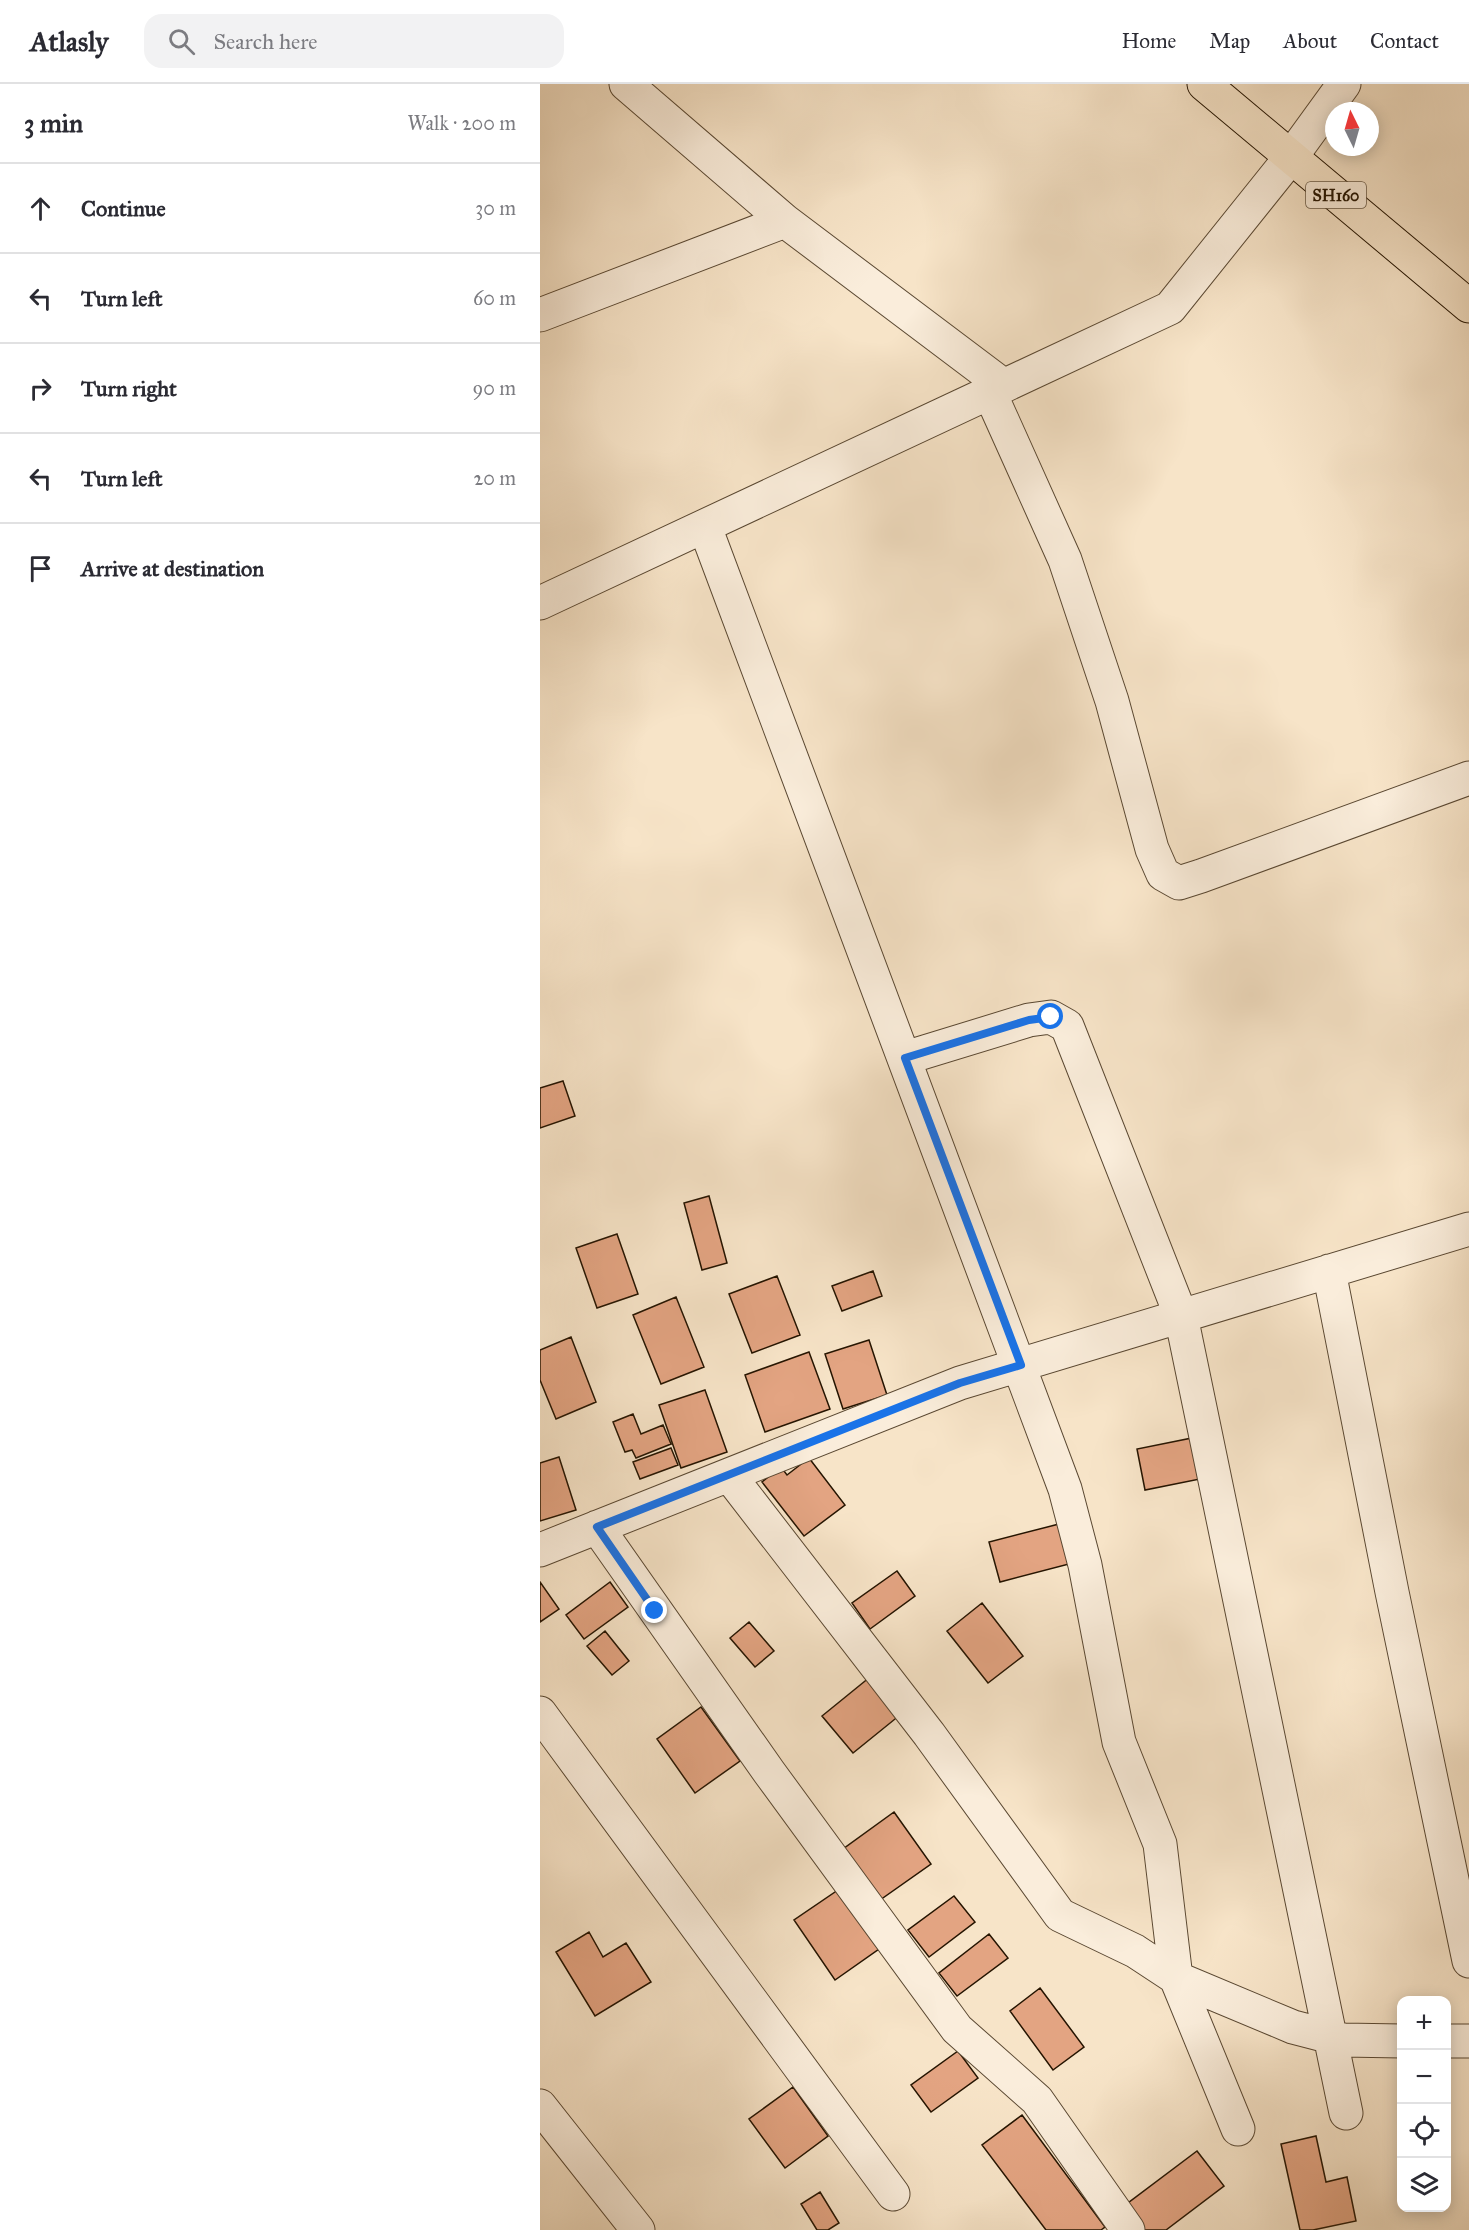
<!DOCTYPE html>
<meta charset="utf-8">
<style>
:root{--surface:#fff;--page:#f2f2f3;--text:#2b2b33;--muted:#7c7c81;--line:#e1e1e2}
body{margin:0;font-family:"IM FELL Great Primer",serif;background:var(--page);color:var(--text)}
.controls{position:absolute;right:18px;bottom:18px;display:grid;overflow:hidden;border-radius:12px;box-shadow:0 3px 15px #0003}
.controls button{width:54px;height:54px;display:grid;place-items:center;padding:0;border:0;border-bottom:2px solid var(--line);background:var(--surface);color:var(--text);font:30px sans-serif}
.compass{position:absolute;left:785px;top:18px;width:54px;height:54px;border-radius:50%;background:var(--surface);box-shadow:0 3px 15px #0003;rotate:355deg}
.stop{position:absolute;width:18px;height:18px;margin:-14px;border:4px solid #1a73e8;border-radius:50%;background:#fff}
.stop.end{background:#1a73e8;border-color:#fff;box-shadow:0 2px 6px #0008}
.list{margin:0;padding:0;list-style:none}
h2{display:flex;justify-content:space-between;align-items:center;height:78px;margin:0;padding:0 24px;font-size:26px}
h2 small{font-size:20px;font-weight:400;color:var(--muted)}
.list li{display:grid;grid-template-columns:39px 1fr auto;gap:18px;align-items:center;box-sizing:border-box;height:90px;padding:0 24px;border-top:2px solid var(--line)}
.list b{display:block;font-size:22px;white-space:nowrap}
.list em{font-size:20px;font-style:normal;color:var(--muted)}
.icon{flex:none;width:33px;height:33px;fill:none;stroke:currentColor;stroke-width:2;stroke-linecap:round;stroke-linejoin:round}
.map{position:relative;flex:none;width:929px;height:2146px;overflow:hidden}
header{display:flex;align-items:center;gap:36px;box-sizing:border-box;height:84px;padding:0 30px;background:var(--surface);border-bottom:2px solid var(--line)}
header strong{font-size:28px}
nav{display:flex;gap:33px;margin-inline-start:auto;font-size:21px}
.search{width:420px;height:54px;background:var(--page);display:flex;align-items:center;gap:15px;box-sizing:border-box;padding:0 21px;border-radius:18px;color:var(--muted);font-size:22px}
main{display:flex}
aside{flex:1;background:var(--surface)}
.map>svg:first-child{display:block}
.building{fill:#e3a482;stroke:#251400;stroke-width:1.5}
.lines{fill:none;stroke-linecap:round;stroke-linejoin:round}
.minor-casing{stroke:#5a4832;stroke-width:35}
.major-casing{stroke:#251400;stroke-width:35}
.minor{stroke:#faeddb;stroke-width:33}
.major{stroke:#f7e4c8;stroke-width:33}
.route{stroke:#1a73e8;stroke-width:8}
.labels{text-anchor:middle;stroke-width:4.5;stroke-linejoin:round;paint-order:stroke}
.shield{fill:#faeddb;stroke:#655542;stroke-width:1.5}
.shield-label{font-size:16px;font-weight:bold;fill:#251400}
</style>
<header>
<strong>Atlasly</strong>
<div class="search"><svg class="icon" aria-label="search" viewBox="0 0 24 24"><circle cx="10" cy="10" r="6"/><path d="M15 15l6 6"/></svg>Search here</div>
<nav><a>Home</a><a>Map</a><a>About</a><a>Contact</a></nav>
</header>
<main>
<aside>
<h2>3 min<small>Walk · 200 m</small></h2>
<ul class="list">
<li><svg class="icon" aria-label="ahead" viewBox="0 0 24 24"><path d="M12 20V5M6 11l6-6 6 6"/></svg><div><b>Continue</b></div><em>30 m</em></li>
<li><svg class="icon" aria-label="left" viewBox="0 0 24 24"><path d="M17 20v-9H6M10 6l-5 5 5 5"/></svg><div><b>Turn left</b></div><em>60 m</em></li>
<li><svg class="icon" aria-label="right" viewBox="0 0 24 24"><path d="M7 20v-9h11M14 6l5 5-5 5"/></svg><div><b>Turn right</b></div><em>90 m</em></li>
<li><svg class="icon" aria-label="left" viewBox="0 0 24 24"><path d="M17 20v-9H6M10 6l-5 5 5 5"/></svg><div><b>Turn left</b></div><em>20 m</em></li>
<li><svg class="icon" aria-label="arrive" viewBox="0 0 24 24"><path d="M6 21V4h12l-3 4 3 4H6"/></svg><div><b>Arrive at destination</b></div></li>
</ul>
</aside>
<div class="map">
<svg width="929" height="2146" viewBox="0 0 929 2146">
<rect width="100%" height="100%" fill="#f7e4c8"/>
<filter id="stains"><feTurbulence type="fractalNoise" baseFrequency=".00333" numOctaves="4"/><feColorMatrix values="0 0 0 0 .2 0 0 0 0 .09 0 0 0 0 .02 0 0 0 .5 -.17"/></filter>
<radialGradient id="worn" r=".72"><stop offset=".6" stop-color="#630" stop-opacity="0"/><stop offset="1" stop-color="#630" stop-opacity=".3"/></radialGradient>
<!-- building -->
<path class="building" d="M23 997 35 1032 0 1044V1004Z
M169 1112 187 1179 162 1186 144 1119Z
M77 1150 98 1210 57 1224 36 1164Z
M333 1187 342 1212 302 1227 292 1202Z
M237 1192 260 1251 212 1269 189 1210Z
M136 1213 164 1283 121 1300 93 1231Z
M31 1253 56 1318 16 1335 0 1296V1266Z
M329 1256 347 1311 303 1325 285 1270Z
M269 1268 290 1325 225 1348 205 1291Z
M165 1306 187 1368 141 1384 119 1321Z
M93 1330 101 1350 123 1341 131 1360 96 1374 92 1366 85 1368 73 1338Z
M657 1353 665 1394 605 1406 597 1365Z
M131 1364 138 1381 100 1395 93 1378Z
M19 1373 36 1426 0 1437V1379Z
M269 1374 305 1421 264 1452 222 1398 241 1383 247 1391Z
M519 1440 529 1480 460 1498 449 1458Z
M357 1487 375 1512 330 1545 312 1519Z
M0 1498 19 1525 0 1538Z
M70 1498 88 1523 44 1555 26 1531Z
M442 1519 483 1572 448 1599 407 1547Z
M209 1538 234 1567 215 1583 190 1554Z
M65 1547 89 1577 72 1591 47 1562Z
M330 1593 360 1631 313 1669 282 1632Z
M161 1623 200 1677 155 1709 117 1655Z
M354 1728 391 1780 340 1816 303 1765Z
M298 1806 339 1865 295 1896 254 1836Z
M414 1812 435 1838 389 1873 368 1846Z
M49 1848 63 1873 86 1859 111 1898 55 1932 16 1868Z
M449 1850 468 1874 417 1912 399 1889Z
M500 1904 544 1963 513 1986 470 1927Z
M418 1967 438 1994 391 2028 371 2001Z
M253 2003 288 2052 245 2084 209 2035Z
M482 2031 565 2143 561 2146H506L442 2061Z
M776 2052 786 2098 807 2093 816 2137 773 2146H760L741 2060Z
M657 2067 684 2102 626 2146H602L584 2122Z
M280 2108 299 2139 288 2146H277L261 2120Z"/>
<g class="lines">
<!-- minor casing -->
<g class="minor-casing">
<path id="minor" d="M86 0 245 137 464 302
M0 231 245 137
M450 309 525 476 572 617 612 765 623 790 639 799 661 792 929 694
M165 443 525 1405 545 1481 579 1658 620 1760 636 1894 698 2045
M0 519 630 224 751 73 804 0
M365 974 489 936 511 933 527 942 641 1232 806 2029
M789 1187 852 1508 929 1877
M189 1391 389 1650 520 1831 595 1867 636 1894 753 1943 803 1956 862 1957
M57 1443 229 1688 417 1945 497 2016 588 2146
M0 1466 420 1299 929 1145
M0 1629 353 2110
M906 1957H929
M0 2022 98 2146"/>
</g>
<!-- major casing -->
<g class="major-casing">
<path id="major" d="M664 0 929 222"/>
</g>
<!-- minor -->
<use href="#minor" class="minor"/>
<!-- major -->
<use href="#major" class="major"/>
</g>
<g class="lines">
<!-- route -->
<path class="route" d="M115 1527 57 1443 420 1299 481 1281 365 974 489 936 511 933"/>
</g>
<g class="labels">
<!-- shield labels -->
<rect class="shield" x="766" y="98" width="60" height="26" rx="4.5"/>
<g class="shield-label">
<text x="796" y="117">SH160</text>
</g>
</g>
<rect width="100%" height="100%" filter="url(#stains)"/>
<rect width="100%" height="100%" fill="url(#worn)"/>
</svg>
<div class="controls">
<button>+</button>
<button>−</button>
<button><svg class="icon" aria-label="locate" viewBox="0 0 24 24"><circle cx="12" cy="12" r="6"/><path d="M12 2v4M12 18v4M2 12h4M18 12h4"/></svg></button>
<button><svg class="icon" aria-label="layers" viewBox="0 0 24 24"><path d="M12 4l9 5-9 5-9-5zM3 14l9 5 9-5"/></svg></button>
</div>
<svg class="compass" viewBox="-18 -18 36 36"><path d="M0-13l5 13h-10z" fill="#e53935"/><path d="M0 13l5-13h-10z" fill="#7c7c81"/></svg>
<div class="stop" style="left:511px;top:933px"></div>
<div class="stop end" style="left:115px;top:1527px"></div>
</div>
</main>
